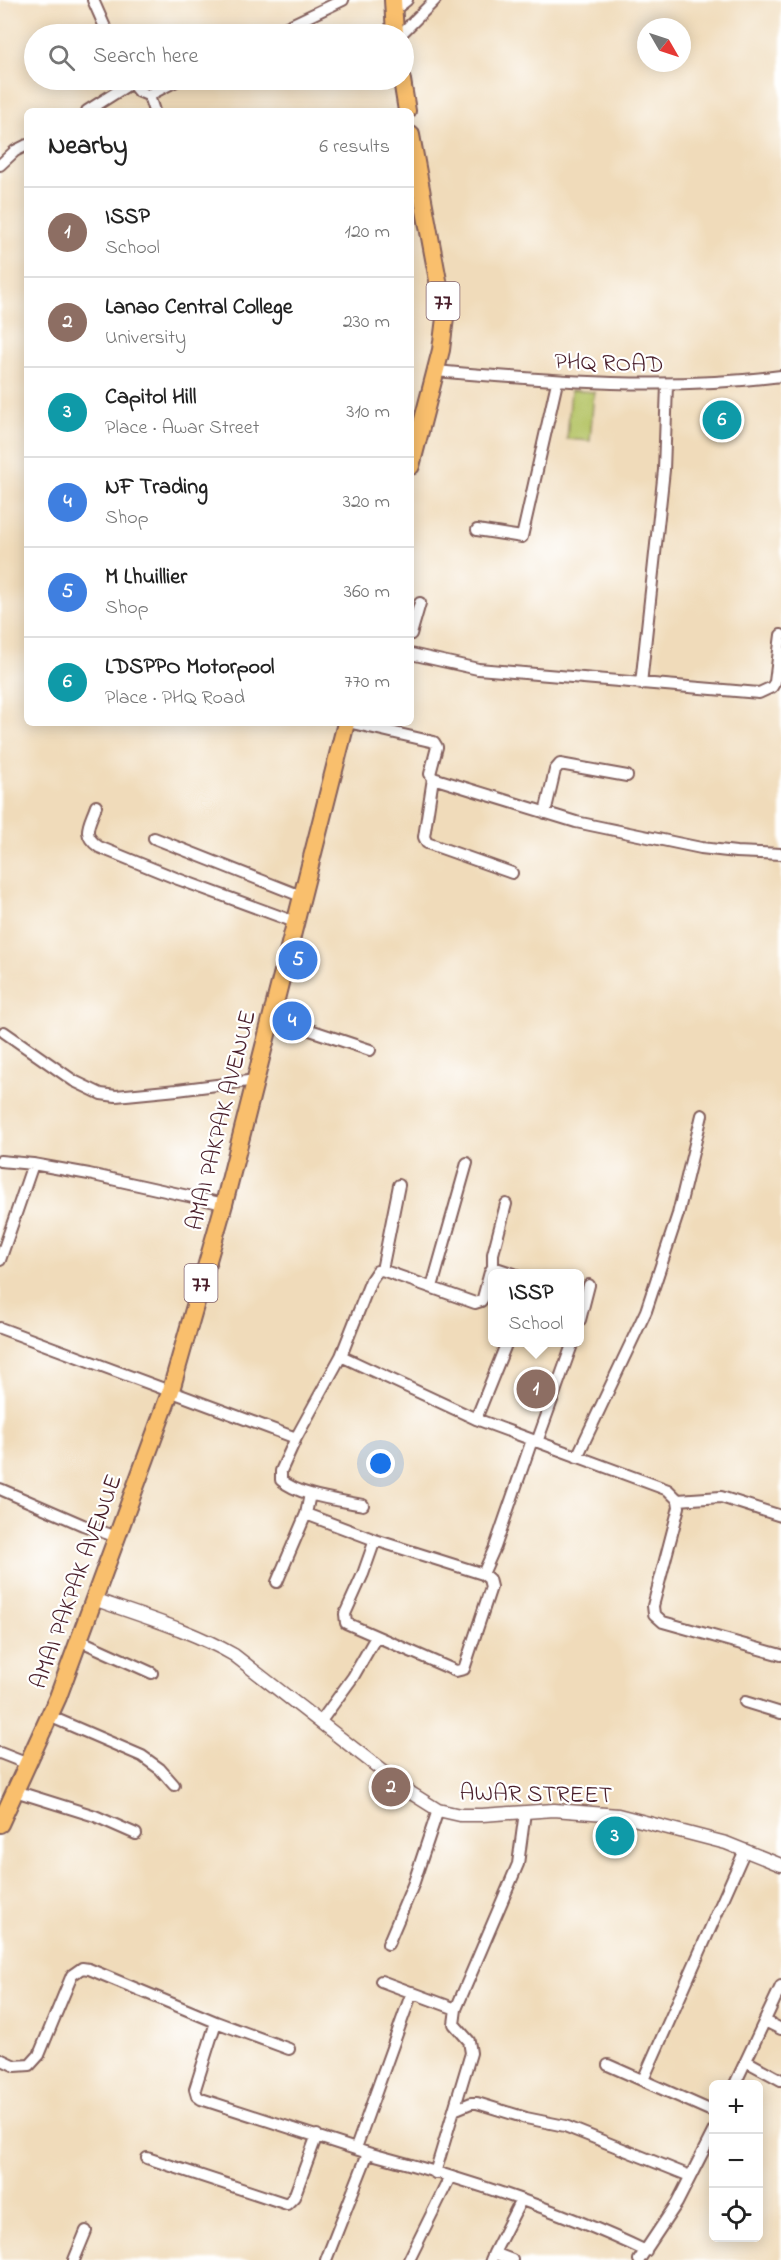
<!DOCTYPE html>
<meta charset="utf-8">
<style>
:root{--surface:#fff;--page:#f2f2f2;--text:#222;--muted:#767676;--line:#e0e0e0;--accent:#0b8043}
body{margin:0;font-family:"Indie Flower",sans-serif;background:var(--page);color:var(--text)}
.controls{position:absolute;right:18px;bottom:18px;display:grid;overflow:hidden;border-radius:9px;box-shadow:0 3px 15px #0003}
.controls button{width:54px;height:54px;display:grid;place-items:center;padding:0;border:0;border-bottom:2px solid var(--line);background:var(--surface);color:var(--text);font:30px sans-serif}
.compass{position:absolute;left:637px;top:18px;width:54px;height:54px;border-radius:50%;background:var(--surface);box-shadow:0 3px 15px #0003;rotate:129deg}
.you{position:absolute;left:381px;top:1464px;width:21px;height:21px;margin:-15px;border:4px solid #fff;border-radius:50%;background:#1a73e8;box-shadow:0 0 0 9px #1a73e833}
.badge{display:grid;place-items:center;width:39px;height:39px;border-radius:50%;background:var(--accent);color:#fff;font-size:20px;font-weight:700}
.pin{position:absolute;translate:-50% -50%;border:3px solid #fff;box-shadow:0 2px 6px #0006}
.popup{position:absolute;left:488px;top:1269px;width:96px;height:78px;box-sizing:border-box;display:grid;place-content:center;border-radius:9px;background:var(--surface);filter:drop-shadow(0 2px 4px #0005);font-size:20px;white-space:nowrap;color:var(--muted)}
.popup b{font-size:22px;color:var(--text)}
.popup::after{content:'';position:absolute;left:50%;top:100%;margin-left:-12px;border:12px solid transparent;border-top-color:var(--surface)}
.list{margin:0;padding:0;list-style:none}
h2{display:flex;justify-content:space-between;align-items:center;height:78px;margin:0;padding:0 24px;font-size:26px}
h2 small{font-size:20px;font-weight:400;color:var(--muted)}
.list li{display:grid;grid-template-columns:39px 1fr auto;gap:18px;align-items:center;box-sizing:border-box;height:90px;padding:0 24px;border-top:2px solid var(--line)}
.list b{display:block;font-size:22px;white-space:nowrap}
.list p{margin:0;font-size:20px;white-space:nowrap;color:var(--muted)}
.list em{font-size:20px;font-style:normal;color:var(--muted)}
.icon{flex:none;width:33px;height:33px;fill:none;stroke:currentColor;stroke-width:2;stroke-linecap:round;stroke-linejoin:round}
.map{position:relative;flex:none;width:781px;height:2260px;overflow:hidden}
.search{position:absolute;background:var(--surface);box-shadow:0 3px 15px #0003;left:24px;top:24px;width:390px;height:66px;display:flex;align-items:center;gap:15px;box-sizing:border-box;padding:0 21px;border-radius:33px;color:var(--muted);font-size:22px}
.panel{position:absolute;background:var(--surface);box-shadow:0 3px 15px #0003;left:24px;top:108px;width:390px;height:618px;border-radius:9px}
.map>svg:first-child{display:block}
.green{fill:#b6c567;stroke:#807249;stroke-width:1.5}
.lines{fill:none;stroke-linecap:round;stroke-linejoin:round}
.minor-casing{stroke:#84615d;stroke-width:14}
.tertiary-casing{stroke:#84615d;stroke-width:15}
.trunk-casing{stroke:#84615d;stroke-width:20}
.minor{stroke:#fff;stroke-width:10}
.tertiary{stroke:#fff;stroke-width:12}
.trunk{stroke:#f9bf6d;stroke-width:16}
.labels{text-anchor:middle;stroke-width:4.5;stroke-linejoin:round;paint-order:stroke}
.shield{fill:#fff;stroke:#80626b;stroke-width:1.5}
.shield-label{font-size:22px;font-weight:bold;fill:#4a1f2b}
.street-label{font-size:24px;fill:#4a1f2b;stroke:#fff}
</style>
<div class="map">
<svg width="781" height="2260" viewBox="0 0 781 2260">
<rect width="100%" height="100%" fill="#fff"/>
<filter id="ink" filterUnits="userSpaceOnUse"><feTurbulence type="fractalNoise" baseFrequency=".0167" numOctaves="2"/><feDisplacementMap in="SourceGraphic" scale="12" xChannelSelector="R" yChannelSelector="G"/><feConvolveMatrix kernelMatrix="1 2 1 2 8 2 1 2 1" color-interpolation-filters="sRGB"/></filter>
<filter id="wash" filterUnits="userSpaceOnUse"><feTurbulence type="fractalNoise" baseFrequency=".008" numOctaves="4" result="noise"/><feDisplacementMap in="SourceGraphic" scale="24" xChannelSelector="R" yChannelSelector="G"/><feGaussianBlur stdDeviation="1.35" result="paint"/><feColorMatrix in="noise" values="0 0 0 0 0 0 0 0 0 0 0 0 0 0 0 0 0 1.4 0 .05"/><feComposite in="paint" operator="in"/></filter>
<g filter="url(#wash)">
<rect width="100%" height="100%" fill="#f0dbba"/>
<!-- green -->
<path class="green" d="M571 390 594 392 590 441 567 439Z"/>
</g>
<g filter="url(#ink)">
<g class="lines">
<!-- minor casing -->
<g class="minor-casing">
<path id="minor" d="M93 0 108 34
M393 11 407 0
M272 34 343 0
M401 34 435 0
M129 80 138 91 150 96
M87 111 131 83
M154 111 150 99 151 94 178 80
M0 165 15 151 27 145
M436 371C553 381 663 391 781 376
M477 530 522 537 557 382
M411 634 420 603
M411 654 478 669 759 693 772 687 775 682 781 635
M641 684 664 470 667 385
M352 723 434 742 437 747 430 774 433 778 576 822 701 848 736 852 781 854
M433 778 424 837 427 843 512 873
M96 806C90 824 80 834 99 847L178 879 295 922
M545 813 555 770 560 764 627 776
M154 838 301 896
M271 1017 370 1050
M4 1032 74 1081 101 1094 116 1096 177 1090 256 1080
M0 1161 33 1164 89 1174 224 1204
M0 1260 33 1164
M493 1267V1254L506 1204
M382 1270 399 1185
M432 1287 467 1163
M580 1320 589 1285
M0 1328 296 1438 341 1356 476 1419 668 1490 678 1500 679 1507 653 1606 654 1614 663 1622 781 1655
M341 1356 371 1280 377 1271 382 1270 475 1303 481 1301 483 1298 490 1272 493 1267 514 1274
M476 1419 507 1342
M296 1438 281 1471V1480C299 1496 339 1500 363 1505
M537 1442 573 1342
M577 1457 646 1311 678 1214 702 1115
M0 1489 83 1525 117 1537
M310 1494 306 1514 375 1540 483 1574 489 1579 491 1587 464 1669 456 1671 346 1623 345 1614 363 1574 375 1540
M678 1500 721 1497 781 1516
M483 1574 495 1547 532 1440
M277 1582 306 1514
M79 1640 152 1673
M745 1702 781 1713
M49 1716 142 1756 160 1769 174 1785
M321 1721 353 1677 376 1637
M0 1753 28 1764
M15 1791 95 1816 136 1834
M388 1944 413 1885 438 1810
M381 1981 456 2009 518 1864 525 1812
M765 2021 781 2029
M216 2022 195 2089 197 2096 201 2099 368 2153
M0 2059 15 2066 30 2065 39 2055 72 1975 82 1968 89 1969 216 2022 289 2049
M746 2061 781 2080
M608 2065 714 2112
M643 2080 745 1850
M735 2084 781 1986
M454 2110 471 2103H477L526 2118 565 2126 690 2176
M356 2148 412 1992
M147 2158 287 2204 294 2197 317 2135
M435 2173 471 2053 469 2041 454 2024 456 2009
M494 2253 521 2200
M74 2260 86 2231
M326 2260 368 2153C463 2178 558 2209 646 2251
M409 2260 450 2177
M491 2260 494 2253 512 2260
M639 2260 677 2203 714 2130"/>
</g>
<!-- tertiary casing -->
<g class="tertiary-casing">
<path id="tertiary" d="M94 1599C141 1616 191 1630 234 1655L411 1793 438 1810 460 1815H482L554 1810 618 1815 726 1843 781 1865"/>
</g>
<!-- trunk casing -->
<g class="trunk-casing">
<path id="trunk" d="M393 0 395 34
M402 80 407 111
M411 135 445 318 441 350 411 466
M0 1824 58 1697 171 1390 224 1204 346 723"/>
</g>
<!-- minor -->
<use href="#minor" class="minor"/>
<!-- tertiary -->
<use href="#tertiary" class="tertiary"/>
<!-- trunk -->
<use href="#trunk" class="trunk"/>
</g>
</g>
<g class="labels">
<!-- shield labels -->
<g class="shield">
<rect x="426.5" y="282" width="33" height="38" rx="4.5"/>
<rect x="184.5" y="1264" width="33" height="38" rx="4.5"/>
</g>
<g class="shield-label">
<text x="443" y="309">77</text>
<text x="201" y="1291">77</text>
</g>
<!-- street labels -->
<g class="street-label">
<text transform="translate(609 362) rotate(2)" y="8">PHQ ROAD</text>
<text transform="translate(220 1120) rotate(-76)" y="8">AMAI PAKPAK AVENUE</text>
<text transform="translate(75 1581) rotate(-70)" y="8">AMAI PAKPAK AVENUE</text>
<text transform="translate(536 1793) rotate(1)" y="8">AWAR STREET</text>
</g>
</g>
</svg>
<div class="controls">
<button>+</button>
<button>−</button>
<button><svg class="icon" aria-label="locate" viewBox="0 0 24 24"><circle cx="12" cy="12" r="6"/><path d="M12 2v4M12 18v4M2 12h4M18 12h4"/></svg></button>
</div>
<svg class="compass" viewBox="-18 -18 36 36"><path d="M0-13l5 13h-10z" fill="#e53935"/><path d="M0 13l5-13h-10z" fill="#767676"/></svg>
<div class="you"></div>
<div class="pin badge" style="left:536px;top:1389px;background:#8d6e63">1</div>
<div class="popup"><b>ISSP</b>School</div>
<div class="pin badge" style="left:391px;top:1787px;background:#8d6e63">2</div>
<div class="pin badge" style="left:615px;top:1836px;background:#0f9aa8">3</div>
<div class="pin badge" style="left:292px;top:1021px;background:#3f7fe0">4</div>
<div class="pin badge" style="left:298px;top:960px;background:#3f7fe0">5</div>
<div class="pin badge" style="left:722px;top:420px;background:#0f9aa8">6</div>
<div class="search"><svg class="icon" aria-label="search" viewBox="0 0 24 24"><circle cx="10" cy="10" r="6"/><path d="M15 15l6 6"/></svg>Search here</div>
<section class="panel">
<h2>Nearby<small>6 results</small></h2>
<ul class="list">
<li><span class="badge" style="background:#8d6e63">1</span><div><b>ISSP</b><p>School</p></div><em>120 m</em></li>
<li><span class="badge" style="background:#8d6e63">2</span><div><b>Lanao Central College</b><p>University</p></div><em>230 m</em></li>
<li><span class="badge" style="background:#0f9aa8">3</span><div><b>Capitol Hill</b><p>Place · Awar Street</p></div><em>310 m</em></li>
<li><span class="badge" style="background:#3f7fe0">4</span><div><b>NF Trading</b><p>Shop</p></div><em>320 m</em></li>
<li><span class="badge" style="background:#3f7fe0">5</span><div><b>M Lhuillier</b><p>Shop</p></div><em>360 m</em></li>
<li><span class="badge" style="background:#0f9aa8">6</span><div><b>LDSPPO Motorpool</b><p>Place · PHQ Road</p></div><em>770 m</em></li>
</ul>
</section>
</div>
